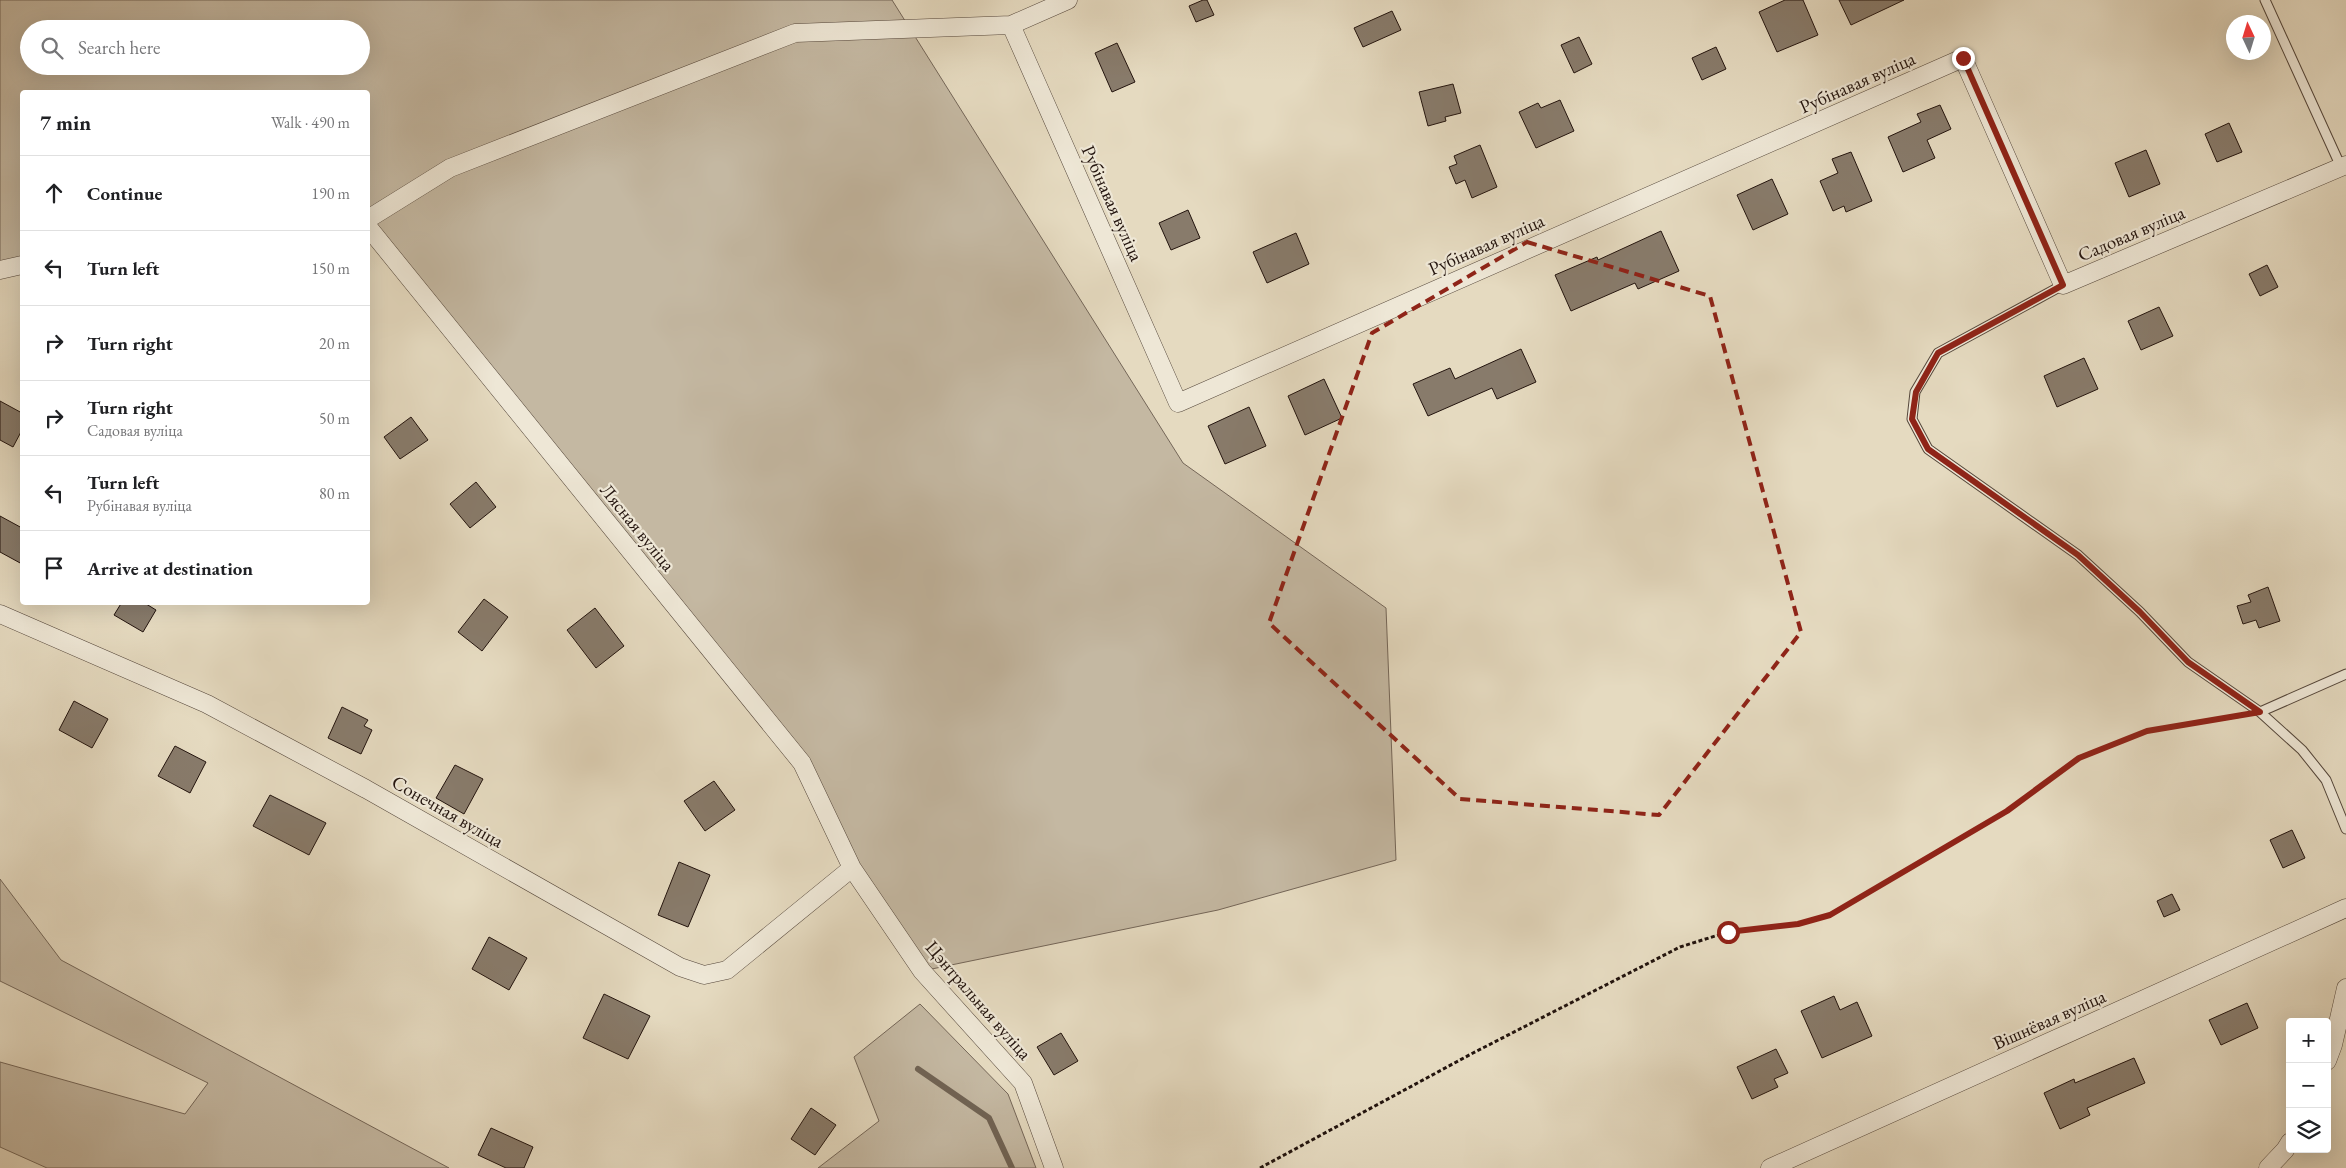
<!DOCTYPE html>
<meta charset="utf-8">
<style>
:root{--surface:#fff;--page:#f2f2f2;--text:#202124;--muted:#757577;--line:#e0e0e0}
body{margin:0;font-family:"EB Garamond",serif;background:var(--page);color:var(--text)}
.controls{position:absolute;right:15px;bottom:15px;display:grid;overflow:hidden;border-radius:5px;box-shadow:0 5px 20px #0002}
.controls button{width:45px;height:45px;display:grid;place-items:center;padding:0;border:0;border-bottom:1px solid var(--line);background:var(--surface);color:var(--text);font:25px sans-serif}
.compass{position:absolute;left:2226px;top:15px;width:45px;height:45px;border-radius:50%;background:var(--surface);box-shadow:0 5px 20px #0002;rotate:356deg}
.stop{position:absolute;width:15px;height:15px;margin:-11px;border:4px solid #8f2418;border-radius:50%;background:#fff}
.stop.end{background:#8f2418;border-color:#fff;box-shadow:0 1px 5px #0008}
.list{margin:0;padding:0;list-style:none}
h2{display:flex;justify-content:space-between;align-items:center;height:65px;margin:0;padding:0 20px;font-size:21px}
h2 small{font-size:16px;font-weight:400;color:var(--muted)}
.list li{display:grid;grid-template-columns:32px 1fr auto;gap:15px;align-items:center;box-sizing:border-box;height:75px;padding:0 20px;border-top:1px solid var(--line)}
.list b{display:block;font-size:19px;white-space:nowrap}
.list p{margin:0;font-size:16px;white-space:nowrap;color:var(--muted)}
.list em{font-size:16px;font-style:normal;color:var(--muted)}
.icon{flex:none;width:28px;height:28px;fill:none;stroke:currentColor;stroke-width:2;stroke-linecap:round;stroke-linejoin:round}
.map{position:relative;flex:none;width:2346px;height:1168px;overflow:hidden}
.search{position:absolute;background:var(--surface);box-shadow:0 5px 20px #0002;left:20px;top:20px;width:350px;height:55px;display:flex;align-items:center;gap:12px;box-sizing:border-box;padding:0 18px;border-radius:28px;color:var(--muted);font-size:19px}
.panel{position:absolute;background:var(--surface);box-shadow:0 5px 20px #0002;left:20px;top:90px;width:350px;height:515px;border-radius:5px}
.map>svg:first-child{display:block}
.green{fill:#c4b8a2;stroke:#746658;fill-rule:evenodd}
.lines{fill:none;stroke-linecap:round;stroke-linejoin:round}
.stream{stroke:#706354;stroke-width:6}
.building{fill:#887b6b;stroke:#23140e}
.lane-casing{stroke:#54463a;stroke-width:11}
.street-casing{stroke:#54463a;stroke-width:19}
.path{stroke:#23140e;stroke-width:3;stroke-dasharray:4 2.5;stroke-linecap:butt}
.lane{stroke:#eee7d6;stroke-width:9}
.street{stroke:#eee7d6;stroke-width:18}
.route{stroke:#8f2418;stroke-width:6}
.marked{fill:none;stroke:#8f2418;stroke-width:4;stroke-dasharray:10 6;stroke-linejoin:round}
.labels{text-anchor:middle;stroke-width:4.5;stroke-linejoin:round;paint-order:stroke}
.street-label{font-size:19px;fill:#23140e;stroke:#eee7d6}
</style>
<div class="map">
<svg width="2346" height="1168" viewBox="0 0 2346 1168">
<rect width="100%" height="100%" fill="#e5dac0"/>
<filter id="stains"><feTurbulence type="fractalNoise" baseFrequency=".004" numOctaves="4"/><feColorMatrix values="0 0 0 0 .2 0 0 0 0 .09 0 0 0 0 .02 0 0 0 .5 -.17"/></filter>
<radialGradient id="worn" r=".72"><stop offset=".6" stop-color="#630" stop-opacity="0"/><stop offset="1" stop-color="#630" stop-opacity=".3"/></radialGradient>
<!-- green -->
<path class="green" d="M0 0H892L1183 463 1386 608 1396 860 1218 910 922 971 852 868 802 763 368 227V92H22V265L0 268ZM29 29H361V66H29Z
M0 879 61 960 449 1168H47L0 1147V1062L185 1114 208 1083 0 981Z
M920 1004 1008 1094 1036 1168H818L879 1121 854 1057Z"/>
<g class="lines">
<!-- stream -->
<path class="stream" d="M918 1069 989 1118 1012 1168"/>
</g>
<!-- building -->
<path class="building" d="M1203 0H1207L1214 15 1196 22 1189 6Z
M1785 0H1803L1818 35 1777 52 1759 12Z
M1839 0H1904L1851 25Z
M1392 11 1401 30 1363 47 1354 28Z
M1579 37 1592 64 1574 73 1561 45Z
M1117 43 1135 82 1112 92 1095 53Z
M1716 47 1726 69 1702 80 1692 58Z
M1453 84 1461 113 1445 117 1446 121 1428 126 1419 92Z
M1560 100 1574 131 1536 148 1519 112 1538 103 1541 108Z
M1940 105 1951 129 1927 140 1935 158 1903 172 1888 137 1921 122 1917 114Z
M2229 123 2242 152 2217 162 2205 134Z
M1480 145 1497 187 1472 198 1465 180 1456 184 1449 167 1457 164 1454 156Z
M2146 150 2160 184 2129 197 2115 163Z
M1851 152 1872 201 1846 212 1844 206 1833 211 1820 181 1838 173 1832 159Z
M1772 179 1788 214 1753 230 1737 195Z
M1188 210 1200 238 1171 250 1159 223Z
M1661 231 1679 271 1638 289 1635 283 1571 311 1555 275 1597 257 1598 260Z
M1296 233 1309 264 1267 283 1253 252Z
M2267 265 2278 287 2260 296 2249 274Z
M2159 307 2173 336 2141 350 2128 321Z
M1521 349 1536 382 1497 399 1492 388 1428 416 1413 384 1450 368 1455 379Z
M2084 358 2098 389 2057 407 2044 376Z
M1324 379 1342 418 1305 435 1288 396Z
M0 401 22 413V430L13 447 0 440Z
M1249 407 1266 446 1225 464 1208 426Z
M411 417 428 440 400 459 384 437Z
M476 482 496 507 470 528 450 504Z
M0 516 22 528V564L0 552Z
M2268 587 2280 621 2259 628 2256 620 2243 624 2237 606 2251 602 2248 595Z
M484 599 508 617 482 651 458 632Z
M122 602H143L156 610 143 632 114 615Z
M595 608 624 646 596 668 567 630Z
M74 701 108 719 92 748 59 730Z
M342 707 368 720 364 726 372 730 361 754 328 738Z
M175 746 206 762 190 793 158 776Z
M455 765 483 779 464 814 436 798Z
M714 781 735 810 705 831 684 801Z
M270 795 326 823 309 855 253 826Z
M2292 830 2305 858 2283 868 2270 840Z
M679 862 710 875 688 927 658 915Z
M2172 894 2180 910 2164 917 2157 901Z
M489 937 527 958 509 990 472 969Z
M604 994 650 1016 628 1059 583 1038Z
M1834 996 1840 1010 1857 1002 1872 1036 1822 1058 1801 1011Z
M2247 1003 2258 1028 2221 1045 2209 1020Z
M1061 1033 1078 1061 1054 1075 1037 1047Z
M1776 1049 1788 1073 1774 1079 1778 1087 1752 1099 1737 1067Z
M2134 1058 2145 1083 2087 1108 2090 1115 2060 1129 2044 1093 2074 1079 2075 1083Z
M811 1108 836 1125 815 1155 791 1139Z
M491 1128 533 1147 524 1168H506L478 1155Z"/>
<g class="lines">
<!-- lane casing -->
<g class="lane-casing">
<path id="lane" d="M2265 0 2341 167
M2063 285 1938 353 1915 392 1912 419 1928 449 2078 555 2140 612 2188 662 2260 712 2302 750 2326 780 2346 829
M2260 712 2346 674"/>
</g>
<!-- street casing -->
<g class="street-casing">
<path id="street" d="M1011 25 1178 403 1963 58 2063 285 2346 165
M368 219 450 168 795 33 1011 25 1068 0
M368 227 802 763 852 868 922 971 1023 1083 1054 1168
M0 270 22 265
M0 614 207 704 366 789 680 967 704 975 727 970 852 868
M2327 1061 2333 1045 2346 988
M1770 1168 2346 908
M2268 1168 2285 1150 2290 1142"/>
</g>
<!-- path -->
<path class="path" d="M1260 1168 1473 1053 1680 947 1728 932 1798 924 1830 915 2007 811 2079 758 2147 731 2242 716"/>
<!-- lane -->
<use href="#lane" class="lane"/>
<!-- street -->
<use href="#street" class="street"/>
</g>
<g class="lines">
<!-- route -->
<path class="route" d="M1728 932 1798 924 1830 915 2007 811 2079 758 2147 731 2260 712 2188 662 2140 612 2078 555 1928 449 1912 419 1916 392 1938 353 2063 285 1963 58"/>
</g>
<!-- marked area -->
<path class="marked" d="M1527 242 1710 296 1801 632 1659 815 1460 799 1269 623 1372 333Z"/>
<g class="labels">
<!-- street labels -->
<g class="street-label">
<text transform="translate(1857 82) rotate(-24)" y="7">Рубінавая вуліца</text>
<text transform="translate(1113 203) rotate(66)" y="7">Рубінавая вуліца</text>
<text transform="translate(2131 233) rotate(-23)" y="7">Садовая вуліца</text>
<text transform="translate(1486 244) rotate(-24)" y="7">Рубінавая вуліца</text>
<text transform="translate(638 527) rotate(51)" y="7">Лясная вуліца</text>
<text transform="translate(448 811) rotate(30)" y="7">Сонечная вуліца</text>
<text transform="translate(979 1000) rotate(49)" y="7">Цэнтральная вуліца</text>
<text transform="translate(2049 1019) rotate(-24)" y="7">Вішнёвая вуліца</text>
</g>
</g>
<rect width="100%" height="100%" filter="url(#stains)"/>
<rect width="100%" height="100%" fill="url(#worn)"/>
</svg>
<div class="controls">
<button>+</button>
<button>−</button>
<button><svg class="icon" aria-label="layers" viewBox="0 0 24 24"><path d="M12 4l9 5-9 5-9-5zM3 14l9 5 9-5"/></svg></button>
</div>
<svg class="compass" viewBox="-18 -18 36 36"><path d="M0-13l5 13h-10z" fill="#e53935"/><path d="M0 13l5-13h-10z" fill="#757577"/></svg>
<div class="stop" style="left:1728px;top:932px"></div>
<div class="stop end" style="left:1963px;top:58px"></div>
<div class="search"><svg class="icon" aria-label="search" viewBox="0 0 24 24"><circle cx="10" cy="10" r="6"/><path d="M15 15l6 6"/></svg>Search here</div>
<section class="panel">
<h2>7 min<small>Walk · 490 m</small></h2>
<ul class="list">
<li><svg class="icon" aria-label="ahead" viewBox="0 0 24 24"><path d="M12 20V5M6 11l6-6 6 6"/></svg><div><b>Continue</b></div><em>190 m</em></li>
<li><svg class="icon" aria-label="left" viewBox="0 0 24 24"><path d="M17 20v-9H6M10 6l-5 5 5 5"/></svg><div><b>Turn left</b></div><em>150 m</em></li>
<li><svg class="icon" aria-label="right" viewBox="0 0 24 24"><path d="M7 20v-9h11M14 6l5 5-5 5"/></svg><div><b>Turn right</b></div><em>20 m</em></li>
<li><svg class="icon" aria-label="right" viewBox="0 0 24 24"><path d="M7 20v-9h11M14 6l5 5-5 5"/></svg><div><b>Turn right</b><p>Садовая вуліца</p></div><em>50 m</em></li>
<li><svg class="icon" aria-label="left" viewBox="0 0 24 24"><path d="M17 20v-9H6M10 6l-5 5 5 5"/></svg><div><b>Turn left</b><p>Рубінавая вуліца</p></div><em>80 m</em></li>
<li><svg class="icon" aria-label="arrive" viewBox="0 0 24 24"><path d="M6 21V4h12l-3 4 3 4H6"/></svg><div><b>Arrive at destination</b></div></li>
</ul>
</section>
</div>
